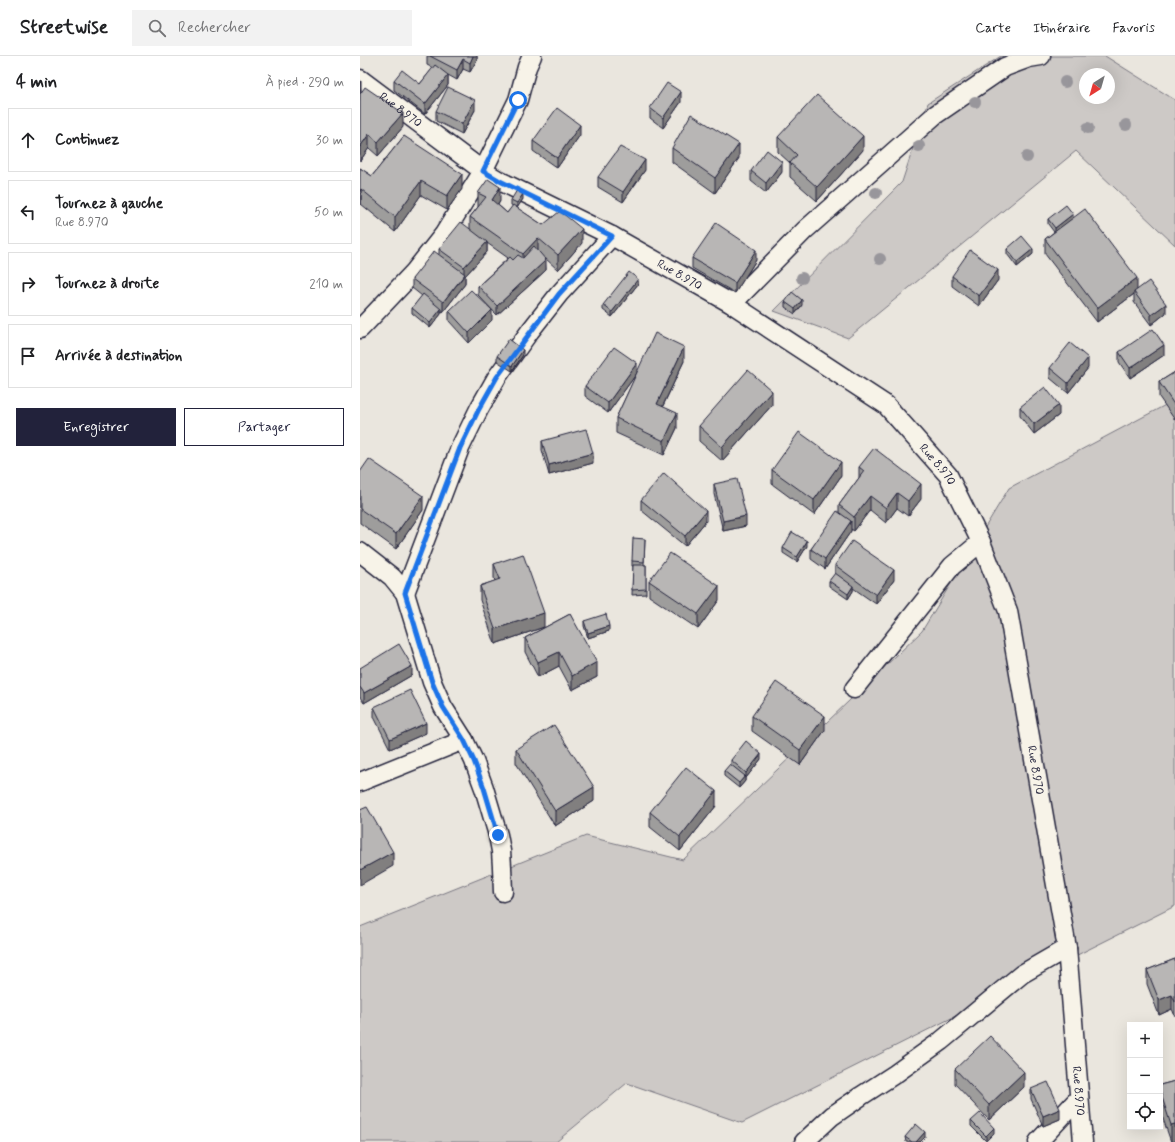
<!DOCTYPE html>
<html lang="fr">
<meta charset="utf-8">
<style>
:root{--surface:#fff;--page:#f2f2f2;--text:#202124;--muted:#757577;--line:#e0e0e0;--accent:#22223b}
body{margin:0;font-family:Mynerve,sans-serif;background:var(--page);color:var(--text)}
.controls{position:absolute;right:12px;bottom:12px;display:grid;overflow:hidden;border-radius:0px;box-shadow:0 4px 16px #0002}
.controls button{width:36px;height:36px;display:grid;place-items:center;padding:0;border:0;border-bottom:1px solid var(--line);background:var(--surface);color:var(--text);font:20px sans-serif}
.compass{position:absolute;left:719px;top:12px;width:36px;height:36px;border-radius:50%;background:var(--surface);box-shadow:0 4px 16px #0002;rotate:217deg}
.stop{position:absolute;width:12px;height:12px;margin:-9px;border:3px solid #1a73e8;border-radius:50%;background:#fff}
.stop.end{background:#1a73e8;border-color:#fff;box-shadow:0 1px 4px #0008}
.list{margin:0;padding:0;list-style:none}
h2{display:flex;justify-content:space-between;align-items:center;height:52px;margin:0;padding:0 16px;font-size:17px}
h2 small{font-size:13px;font-weight:400;color:var(--muted)}
.list li{display:grid;grid-template-columns:26px 1fr auto;gap:12px;align-items:center;box-sizing:border-box;height:64px;margin:0 8px 8px;padding:0 8px;border:1px solid var(--line);border-radius:0px}
.list b{display:block;font-size:15px;white-space:nowrap}
.list p{margin:0;font-size:13px;white-space:nowrap;color:var(--muted)}
.list em{font-size:13px;font-style:normal;color:var(--muted)}
.actions{display:flex;gap:8px;padding:12px 16px}
.actions a{flex:1;padding:9px 0;border:1px solid var(--accent);border-radius:0px;text-align:center;font-size:14px;color:var(--accent)}
.actions .main{background:var(--accent);color:#fff}
.icon{flex:none;width:22px;height:22px;fill:none;stroke:currentColor;stroke-width:2;stroke-linecap:round;stroke-linejoin:round}
.map{position:relative;flex:none;width:815px;height:1086px;overflow:hidden}
header{display:flex;align-items:center;gap:24px;box-sizing:border-box;height:56px;padding:0 20px;background:var(--surface);border-bottom:1px solid var(--line)}
header strong{font-size:19px}
nav{display:flex;gap:22px;margin-inline-start:auto;font-size:14px}
.search{width:280px;height:36px;background:var(--page);display:flex;align-items:center;gap:10px;box-sizing:border-box;padding:0 14px;border-radius:0px;color:var(--muted);font-size:15px}
main{display:flex}
aside{flex:1;background:var(--surface)}
.map>svg:first-child{display:block}
.green{fill:#cdc9c6;stroke:#787680;fill-rule:evenodd}
.lines{fill:none;stroke-linecap:round;stroke-linejoin:round}
.minor-casing{stroke:#22223b;stroke-width:21}
.minor{stroke:#f7f3e8;stroke-width:18}
.tree{fill:#98969b}
.wall{fill:#9e9d9c;stroke:#22223b}
.shaded-wall{fill:#817f7f;stroke:#22223b}
.building{fill:#b8b6b5;stroke:#22223b}
.route{stroke:#1a73e8;stroke-width:5}
.labels{text-anchor:middle;stroke-width:3;stroke-linejoin:round;paint-order:stroke}
.street-label{font-size:12px;fill:#22223b;stroke:#f7f3e8}
</style>
<header>
<strong>Streetwise</strong>
<div class="search"><svg class="icon" aria-label="search" viewBox="0 0 24 24"><circle cx="10" cy="10" r="6"/><path d="M15 15l6 6"/></svg>Rechercher</div>
<nav><a>Carte</a><a>Itinéraire</a><a>Favoris</a></nav>
</header>
<main>
<aside>
<h2>4 min<small>À pied · 290 m</small></h2>
<ul class="list">
<li><svg class="icon" aria-label="ahead" viewBox="0 0 24 24"><path d="M12 20V5M6 11l6-6 6 6"/></svg><div><b>Continuez</b></div><em>30 m</em></li>
<li><svg class="icon" aria-label="left" viewBox="0 0 24 24"><path d="M17 20v-9H6M10 6l-5 5 5 5"/></svg><div><b>Tournez à gauche</b><p>Rue 8.970</p></div><em>50 m</em></li>
<li><svg class="icon" aria-label="right" viewBox="0 0 24 24"><path d="M7 20v-9h11M14 6l5 5-5 5"/></svg><div><b>Tournez à droite</b></div><em>210 m</em></li>
<li><svg class="icon" aria-label="arrive" viewBox="0 0 24 24"><path d="M6 21V4h12l-3 4 3 4H6"/></svg><div><b>Arrivée à destination</b></div></li>
</ul>
<div class="actions"><a class="main">Enregistrer</a><a>Partager</a></div>
</aside>
<div class="map">
<svg width="815" height="1086" viewBox="0 0 815 1086">
<rect width="100%" height="100%" fill="#eae6de"/>
<filter id="ink" filterUnits="userSpaceOnUse"><feTurbulence type="fractalNoise" baseFrequency=".025" numOctaves="2"/><feDisplacementMap in="SourceGraphic" scale="8" xChannelSelector="R" yChannelSelector="G"/><feConvolveMatrix kernelMatrix="1 2 1 2 8 2 1 2 1" color-interpolation-filters="sRGB"/></filter>
<g filter="url(#ink)">
<!-- green -->
<path class="green" d="M641 0H745L815 44V189L716 95 488 282 414 255 542 126 568 47ZM725 18H749V42H725Z
M815 344V850L382 1067 267 1027 196 1086H0V871L226 780 323 804 562 575 649 432Z"/>
<g class="lines">
<!-- minor casing -->
<g class="minor-casing">
<g id="minor">
<path id="s1" d="M0 23 123 115 140 125 252 180 372 248 526 349 588 419 621 486 648 555 707 892 723 1086"/>
<path d="M372 248 445 174 575 59 645 11 669 2 681 0"/>
<path d="M0 273 54 216 84 178 123 115 158 44 167 11 172 0"/>
<path d="M0 496 32 521 45 537 72 626 83 651 104 684 114 705 124 732 138 779 141 795 142 811 143 836"/>
<path d="M45 537 100 392 119 353 137 321 170 275 199 238 252 180"/>
<path d="M494 633 592 510 621 486"/>
<path d="M0 726 104 684"/>
<path d="M444 1086 472 1060 501 1040 535 1018 581 985 662 918 707 892"/>
<path d="M678 1086 719 1042"/>
</g>
</g>
<!-- minor -->
<use href="#minor" class="minor"/>
</g>
<!-- trees -->
<g class="tree">
<circle cx="705" cy="26" r="6"/>
<circle cx="615" cy="46" r="6"/>
<circle cx="766" cy="69" r="6"/>
<circle cx="728" cy="72" r="6"/>
<circle cx="559" cy="90" r="6"/>
<circle cx="667" cy="101" r="6"/>
<circle cx="516" cy="137" r="6"/>
<circle cx="520" cy="203" r="6"/>
<circle cx="442" cy="222" r="6"/>
</g>
<!-- wall -->
<path class="wall" d="M67 0H117V4L110 16 103 13 97 24 88 19V29L65 58 34 34V24L60 28 73 12 67 9Z
M0 24 1 37 43 71 18 100 9 92 0 105Z
M321 46 303 72 290 62V52Z
M115 54 102 78 76 65V55Z
M220 79 197 112 173 95V85Z
M44 80 102 133 87 154 61 139 35 176 1 148 0 112 12 120Z
M418 81 503 94 457 145 430 121V107L418 96Z
M312 92 379 102 355 137 312 106Z
M285 114 263 146 238 131V121Z
M391 115 422 116 406 137 391 125Z
M118 137 140 145 138 149 147 157 153 150 151 149V144L163 143 157 152 183 169 222 187 198 214 185 202 186 214 137 259 118 239V230L148 202 127 187V196L105 220V228L83 256 81 255V258L70 272 52 257V252L62 240 52 232V223L79 198V193L110 173V161L118 151Z
M713 162 777 234 806 257 791 269 774 246V238L737 266 685 198V183L694 176 688 168V163Z
M647 193 673 198 657 211 647 198Z
M332 202 396 204 375 237 332 212Z
M592 220 638 224 619 250 592 230Z
M278 228 252 261 243 254V249Z
M425 246 442 249 435 258 425 251Z
M89 255 132 264 109 287 89 265Z
M759 296 804 299 770 322 759 306Z
M163 299 152 315 137 305V300Z
M324 305 303 350 317 372 304 399 256 377V362L277 317 248 357 225 340V330L277 317Z
M690 312H728L708 337 690 322Z
M815 316V364L799 341V326Z
M412 349 362 405 339 385V370Z
M660 351 699 359 674 378 660 360Z
M182 385 233 407 189 419 182 394Z
M499 411 561 443 548 460 537 452 526 467 510 454 494 475 491 473V475L465 513 451 503V493L479 456V449L499 422Z
M412 414 481 420 454 459 412 428Z
M0 416 63 454 36 493 0 467Z
M354 428 386 470 363 475 354 438Z
M281 444 346 465 325 490 281 454Z
M285 483 284 509H286V538L272 539 273 510H272V505Z
M447 490 437 506 423 497V492Z
M134 508 184 571 135 588 120 544V530L135 525 134 522Z
M475 509 534 524 516 548 493 532V535L488 543 469 530V525L475 518Z
M289 525 359 544 338 573 289 540Z
M210 558 237 621 212 634 199 610 178 621 165 596V582Z
M224 565 249 575 228 582 224 570Z
M0 612 52 619 4 647 0 641Z
M14 651 66 677 30 693 14 661Z
M392 660 465 674 440 709 392 675Z
M156 693 234 745 195 770 156 707Z
M401 703 386 722 385 720V725L379 732 364 720V715L371 708V704Z
M356 750 320 795 290 771V756Z
M815 903V960L812 953 799 959 787 928V914Z
M595 1013 664 1031 629 1064 595 1028Z
M815 1025V1086H811L800 1054V1029Z
M671 1033 700 1063 683 1070 671 1043Z
M611 1065 634 1077 626 1085 611 1070Z
M545 1081H565L560 1086H546Z"/>
<!-- shaded-wall -->
<path class="shaded-wall" d="M113 0H117V4L110 16V7Z
M103 3V13L97 24V14Z
M88 19V29L65 58V48Z
M0 25H1V43L0 44Z
M321 36V46L303 72V62Z
M115 44V54L102 78V68Z
M43 57V71L18 100V86Z
M220 69V79L197 112V102Z
M9 78V92L0 105V91Z
M503 80V94L457 145V131Z
M379 88V102L355 137V122Z
M285 104V114L263 146V136Z
M422 106V116L406 137V127Z
M102 118V133L87 154V140Z
M61 125V139L35 176V161Z
M140 131V145L132 159V144Z
M1 133V148L0 149V135Z
M163 138V143L157 152V147Z
M713 158V163L695 177V172Z
M222 173V187L198 214V199Z
M178 182V196L163 212V198Z
M127 186V196L105 220V228L83 256V246L104 220V211Z
M673 193V198L657 211V206Z
M396 194V204L375 237V227Z
M186 204V214L137 259V250Z
M638 214V224L619 250V240Z
M777 222V236H774V238L737 266V252Z
M278 223V228L252 261V256Z
M442 244V249L435 258V253Z
M806 248V257L791 269V259Z
M81 253V258L70 272V267Z
M132 254V264L109 287V277Z
M804 289V299L770 322V312Z
M324 291V305L297 362V348Z
M163 294V299L152 315V310Z
M728 302V312L708 337V327Z
M277 307V317L248 357V347Z
M412 335V349L362 405V391Z
M699 349V359L674 378V368Z
M317 357V372L304 399V385Z
M233 397V407L189 419V409Z
M481 406V420L454 459V444Z
M561 428V443L548 460V445Z
M537 437V452L526 467V452Z
M63 440V454L36 493V478Z
M510 440V454L494 475V461Z
M346 455V465L325 490V480Z
M386 460V470L363 475V465Z
M491 465V475L465 513V503Z
M447 485V490L437 506V501Z
M534 514V524L516 548V539Z
M359 530V544L338 573V558Z
M493 530V535L488 543V538Z
M184 557V571L135 588V573Z
M249 570V575L228 582V577Z
M199 596V610L178 621V606Z
M237 606V621L212 634V620Z
M52 610V619L4 647V637Z
M465 660V674L440 709V694Z
M66 667V677L30 693V683Z
M401 698V703L386 722V717Z
M385 720V725L379 732V727Z
M234 731V745L195 770V755Z
M356 735V750L320 795V781Z
M33 796V810L0 829V814Z
M812 939V953L799 959V944Z
M664 1016V1031L629 1064V1049Z
M700 1053V1063L683 1070V1060Z
M815 1068V1086H811V1069Z
M634 1072V1077L626 1085V1080Z
M565 1076V1081L560 1086H556Z"/>
<!-- building -->
<path class="building" d="M70 0H113L110 7 103 3 97 14Z
M75 9 88 19 65 48 34 24 42 14 60 28Z
M307 27 321 36 303 62 290 52Z
M5 31 43 57 18 86 9 78 0 91V38Z
M88 31 115 44 102 68 76 55Z
M457 39 503 80 457 131 430 107 437 99 418 81Z
M197 52 220 69 197 102 173 85Z
M331 58 379 88 355 122 312 92Z
M44 80 102 118 87 140 61 125 35 161 1 133 0 135V112L12 120Z
M260 91 285 104 263 136 238 121Z
M407 94 422 106 406 127 391 115Z
M128 123 140 131 132 144 147 157 153 149 183 169 200 155 222 173 198 199 178 182 163 198 110 161 126 141 118 137Z
M157 134 163 138 157 147 151 144Z
M706 149 713 158 695 172 688 163Z
M725 153 777 222 737 252 685 183Z
M101 166 127 186 104 211 79 193Z
M356 167 396 194 375 227 332 202Z
M662 180 673 193 657 206 647 193Z
M174 190 186 204 137 250 118 230 150 201 153 204 158 199 163 202Z
M610 194 638 214 619 240 592 220Z
M74 195 105 218 83 246 52 223Z
M269 216 278 223 252 256 243 249Z
M789 225 806 248 791 259 774 236Z
M111 234 132 254 109 277 89 255Z
M432 236 442 244 435 253 425 246Z
M63 238 81 253 70 267 52 252Z
M793 273 804 289 770 312 759 296Z
M295 277 324 291 297 348 317 357 304 385 256 362Z
M149 283 163 294 152 310 137 300Z
M710 287 728 302 708 327 690 312Z
M254 291 277 307 248 347 225 330Z
M388 314 412 335 362 391 339 370Z
M815 316V350L799 326Z
M685 331 699 349 674 368 660 351Z
M226 373 233 397 189 409 182 385Z
M439 376 481 406 454 444 412 414Z
M514 392 561 428 548 445 537 437 526 452 510 440 494 461 479 449 504 415 499 411Z
M9 403 63 440 36 478 0 453V416Z
M304 417 346 455 325 480 281 444Z
M377 423 386 460 363 465 354 428Z
M477 455 491 465 465 503 451 493Z
M432 476 447 485 437 501 423 492Z
M273 482 285 483 284 506 272 505Z
M492 485 534 514 516 539 475 509Z
M310 497 359 530 338 558 289 525Z
M163 498 184 557 135 573 120 530 140 523 134 508Z
M273 509H286V533L272 534Z
M475 517 493 530 488 538 469 525Z
M210 558 237 606 212 620 199 596 178 606 165 582Z
M246 558 249 570 228 577 224 565Z
M39 588 52 610 4 637 0 631V612Z
M416 626 465 660 440 694 392 660Z
M50 634 66 667 30 683 14 651Z
M194 669 234 731 195 755 156 693Z
M386 685 401 698 386 717 371 704Z
M370 708 385 720 379 727 364 715Z
M326 711 356 735 320 781 290 756Z
M7 751 33 796 0 814V754Z
M815 903V946L812 939 799 944 787 914Z
M630 980 664 1016 629 1049 595 1013Z
M815 1025V1068L811 1069 800 1035V1029Z
M688 1026 700 1053 683 1060 671 1033Z
M620 1057 634 1072 626 1080 611 1065Z
M556 1068 565 1076 556 1086H552L545 1081Z"/>
</g>
<g class="lines" filter="url(#ink)">
<!-- route -->
<path class="route" d="M138 779 124 732 114 705 104 684 83 651 72 626 45 537 100 392 119 353 137 321 199 238 252 180 140 125 123 115 158 44"/>
</g>
<g class="labels">
<!-- street labels -->
<g class="street-label">
<text dy="4" stroke="none"><textPath href="#s1" startOffset="51">Rue 8.970</textPath></text>
<text dy="4" stroke="none"><textPath href="#s1" startOffset="376">Rue 8.970</textPath></text>
<text dy="4" stroke="none"><textPath href="#s1" startOffset="699">Rue 8.970</textPath></text>
<text dy="4" stroke="none"><textPath href="#s1" startOffset="1024">Rue 8.970</textPath></text>
<text dy="4" stroke="none"><textPath href="#s1" startOffset="1348">Rue 8.970</textPath></text>
</g>
</g>
</svg>
<div class="controls">
<button>+</button>
<button>−</button>
<button><svg class="icon" aria-label="locate" viewBox="0 0 24 24"><circle cx="12" cy="12" r="6"/><path d="M12 2v4M12 18v4M2 12h4M18 12h4"/></svg></button>
</div>
<svg class="compass" viewBox="-18 -18 36 36"><path d="M0-13l5 13h-10z" fill="#e53935"/><path d="M0 13l5-13h-10z" fill="#757577"/></svg>
<div class="stop" style="left:158px;top:44px"></div>
<div class="stop end" style="left:138px;top:779px"></div>
</div>
</main>
